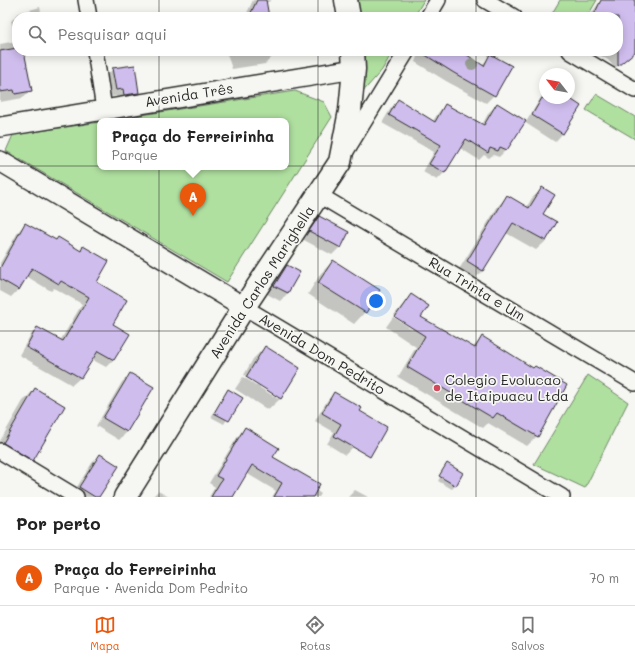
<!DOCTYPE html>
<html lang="pt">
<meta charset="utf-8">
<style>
:root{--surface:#fff;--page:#f6f6f6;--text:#222;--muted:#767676;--line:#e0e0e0;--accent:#ea580c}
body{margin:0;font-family:Mali,sans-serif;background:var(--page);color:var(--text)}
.compass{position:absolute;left:539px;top:68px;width:36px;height:36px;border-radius:50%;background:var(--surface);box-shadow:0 2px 10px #0003;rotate:301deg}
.you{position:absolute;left:376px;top:301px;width:14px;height:14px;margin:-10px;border:3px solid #fff;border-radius:50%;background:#1a73e8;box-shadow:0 0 0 6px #1a73e833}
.badge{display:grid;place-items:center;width:26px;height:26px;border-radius:50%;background:var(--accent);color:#fff;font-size:13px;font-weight:700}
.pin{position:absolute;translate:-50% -33px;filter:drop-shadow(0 1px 2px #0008)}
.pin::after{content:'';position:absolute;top:21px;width:14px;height:12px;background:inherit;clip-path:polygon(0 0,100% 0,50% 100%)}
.popup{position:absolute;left:97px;top:118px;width:192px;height:52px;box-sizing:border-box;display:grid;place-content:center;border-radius:8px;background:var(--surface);filter:drop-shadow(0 1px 3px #0005);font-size:13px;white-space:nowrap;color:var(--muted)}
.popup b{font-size:15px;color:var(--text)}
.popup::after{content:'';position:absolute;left:50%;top:100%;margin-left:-8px;border:8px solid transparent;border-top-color:var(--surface)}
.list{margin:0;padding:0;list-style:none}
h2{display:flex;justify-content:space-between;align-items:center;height:52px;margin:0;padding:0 16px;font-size:17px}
h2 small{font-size:13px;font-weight:400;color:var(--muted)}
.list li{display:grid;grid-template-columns:26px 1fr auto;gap:12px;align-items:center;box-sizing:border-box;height:56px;padding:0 16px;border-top:1px solid var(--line)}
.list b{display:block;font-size:15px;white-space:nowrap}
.list p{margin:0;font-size:13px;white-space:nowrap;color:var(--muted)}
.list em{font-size:13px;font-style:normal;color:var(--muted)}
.icon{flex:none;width:22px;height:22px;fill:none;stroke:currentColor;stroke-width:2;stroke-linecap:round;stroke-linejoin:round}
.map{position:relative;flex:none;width:635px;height:497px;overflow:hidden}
.search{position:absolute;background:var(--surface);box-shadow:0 2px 10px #0003;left:12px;right:12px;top:12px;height:44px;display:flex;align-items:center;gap:10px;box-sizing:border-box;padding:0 14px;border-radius:16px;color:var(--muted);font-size:15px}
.sheet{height:108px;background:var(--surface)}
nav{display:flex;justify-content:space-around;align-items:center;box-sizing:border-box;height:56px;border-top:1px solid var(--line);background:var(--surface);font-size:11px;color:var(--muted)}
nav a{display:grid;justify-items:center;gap:2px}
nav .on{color:var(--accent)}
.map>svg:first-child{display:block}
.green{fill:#b0e0a0;stroke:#6e8666}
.shadow{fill:#0003}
.building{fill:#cfbdee;stroke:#2b2b2b}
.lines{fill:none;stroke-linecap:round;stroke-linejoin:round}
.minor-casing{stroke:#2b2b2b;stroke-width:18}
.tertiary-casing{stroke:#2b2b2b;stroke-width:22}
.primary-casing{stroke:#2b2b2b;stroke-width:25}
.minor{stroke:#f6f6f2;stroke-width:15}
.tertiary{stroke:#f6f6f2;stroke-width:19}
.primary{stroke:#f6f6f2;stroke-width:22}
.tree{fill:#989f94}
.grid{fill:none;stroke:#2b2b2b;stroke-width:1;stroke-opacity:0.55}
.poi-dot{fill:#d1495b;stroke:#f6f6f2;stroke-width:1.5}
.labels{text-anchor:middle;stroke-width:3.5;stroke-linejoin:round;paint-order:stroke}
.street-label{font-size:14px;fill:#2b2b2b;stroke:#f6f6f2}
.poi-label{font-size:14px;fill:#2b2b2b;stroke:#f6f6f2;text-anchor:start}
</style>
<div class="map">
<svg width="635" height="497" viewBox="0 0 635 497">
<rect width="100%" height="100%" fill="#f6f6f2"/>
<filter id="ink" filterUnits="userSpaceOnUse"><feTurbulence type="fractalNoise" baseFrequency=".025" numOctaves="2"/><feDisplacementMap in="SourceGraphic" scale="8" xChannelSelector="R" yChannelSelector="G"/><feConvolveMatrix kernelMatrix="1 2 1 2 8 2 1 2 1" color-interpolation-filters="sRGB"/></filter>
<g filter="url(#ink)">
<!-- green -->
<path class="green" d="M356 0H424L414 17H359Z
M560 0H597L587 17H550Z
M363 51H393L382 70 360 95Z
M295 91 324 102 332 117 227 282 6 151 13 135 100 122V167H286V121H103Z
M596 94 635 117V139L586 110Z
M588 375 628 402 585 488 534 464Z"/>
<!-- shadow -->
<path class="shadow" d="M253 0H272L266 3 268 17H232L247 13Z
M601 0H635V52L615 68 608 60 593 51H618V17H589Z
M40 7 42 17H17V51H23L30 91 23 98 0 102V44L16 41 11 21 19 13Z
M226 51H273L274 55 265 64 232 69Z
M419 51H459L482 65 491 55 494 95 486 103 446 81 415 62Z
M113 69 138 93 130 101 117 103 116 96 108 97 105 77Z
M545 91V98H568L580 106 562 134 555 142 524 122 507 149 499 157 493 155 489 158 484 155 479 160 460 148 444 173 437 180 423 172 434 152 382 123 391 108 399 101 433 121 438 113 445 105 482 125 489 112 497 105 526 122Z
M542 189V214L546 241 536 250 506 233 483 271 473 280 458 271 498 206 508 196 526 208 532 198Z
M319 217 340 247 332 255 302 239Z
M25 224 56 241 80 251 83 248 112 324 113 360 106 367 91 359 80 378 72 385 19 355 30 336 37 328 60 341 82 304 54 288 51 291 26 276 18 290 11 297 0 291V263L18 232Z
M333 261 365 312 354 324 308 294 321 273Z
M287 266 288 293 280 301 267 294 279 274Z
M411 295 420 317 472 348 482 338 537 436 527 446 488 423 483 428 398 377 416 347 386 327 393 317 412 329V327L394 315Z
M265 347 299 368 280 399 268 410 235 389 243 377 278 399V396L244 375 253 359Z
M130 375 153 388 127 432 119 440 96 426 122 382Z
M35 389 33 460 21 472 0 459V441L23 401Z
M228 390 241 398 224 424 211 417Z
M334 393 353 447 345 455 327 444 334 432 315 421 327 401Z
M245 429 272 457 321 494 319 497H272L276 491 246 473 233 497H209L215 487 209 483 238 436Z
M100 455 98 497H75L72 495 92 463Z
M447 465 456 485 452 489 438 481Z
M355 490 368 497H348Z
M158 491 169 497H152Z"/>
<!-- building -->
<path class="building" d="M257 0H266L269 17H249Z
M601 0H635V52L618 66V17H593Z
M17 48V51H24L32 91 15 94 14 90 0 92V51Z
M419 51H461L484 66 490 54 512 66 495 96 454 73Z
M135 65 139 93 124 95 123 89 116 90 112 68Z
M542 98H569L581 106 563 134 532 115Z
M398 99 435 122 445 104 484 125 497 103 526 121 507 150 500 147 498 151 490 148 488 153 466 139 445 173 429 164 441 145 389 115Z
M542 187 555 195 543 214 557 222 546 241 513 223 483 271 467 261 507 195 529 208Z
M319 216 349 232 341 248 309 231Z
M25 223 56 240 58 237 81 251 83 246 109 261 97 282 127 300 113 324 130 334 114 360 98 351 81 378 26 347 37 327 63 341 89 297 61 281 59 284 32 268 19 290 0 279V268Z
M333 260 380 290 366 313 318 283Z
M287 265 300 272 288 293 274 286Z
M411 294 429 306 421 317 475 348 482 336 533 368 535 366 567 385 538 437 497 413 493 418 407 367 425 336 395 317Z
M265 346 300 368 281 399 246 377Z
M130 373 154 387 127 432 103 418Z
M35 388 65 406 33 461 3 443Z
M228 389 243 398 229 421 214 413Z
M334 392 362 408 360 411 387 427 370 457 334 436 341 424 322 413Z
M245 427 279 448 273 457 320 484 313 497H274L282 483 252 465 233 497H211L222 479 216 476Z
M100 454 119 466 99 497H95L79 487Z
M447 463 463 473 456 486 439 476Z"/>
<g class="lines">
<!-- minor casing -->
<g class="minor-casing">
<path id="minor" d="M86 0 89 17
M485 0 514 17
M428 17 438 0
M95 51 104 109
M570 51 635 90
M346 151 407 51
M319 195 635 383
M244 307 562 497
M0 451 76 497"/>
</g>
<!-- tertiary casing -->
<g class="tertiary-casing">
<path id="tertiary" d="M0 127 354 69
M0 161 244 307"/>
</g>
<!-- primary casing -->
<g class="primary-casing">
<path id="primary" d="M346 0 349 17
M125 497 244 307 340 162 350 111 354 69 353 51"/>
</g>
<!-- minor -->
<use href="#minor" class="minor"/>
<!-- tertiary -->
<use href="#tertiary" class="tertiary"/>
<!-- primary -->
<use href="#primary" class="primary"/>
</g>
<!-- trees -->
<circle class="tree" cx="472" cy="64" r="6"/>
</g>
<!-- grid -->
<path class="grid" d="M159 0V17M318 0V17M476 0V17M159 51V497M318 51V497M476 51V497M0 166H635M0 331H635"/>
<!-- markers -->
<circle class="poi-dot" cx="437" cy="388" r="4"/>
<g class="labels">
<!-- street labels -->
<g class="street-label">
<text transform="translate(189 95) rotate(-9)" y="5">Avenida Três</text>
<text transform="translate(262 282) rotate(-57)" y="5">Avenida Carlos Marighella</text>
<text transform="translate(477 289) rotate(31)" y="5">Rua Trinta e Um</text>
<text transform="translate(322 354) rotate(31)" y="5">Avenida Dom Pedrito</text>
</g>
<!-- poi labels -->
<g class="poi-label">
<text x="445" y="385">Colegio Evolucao<tspan x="445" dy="16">de Itaipuacu Ltda</tspan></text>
</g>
</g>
</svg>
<svg class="compass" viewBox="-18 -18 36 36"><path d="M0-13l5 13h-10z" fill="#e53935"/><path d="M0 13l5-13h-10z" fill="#767676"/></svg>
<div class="you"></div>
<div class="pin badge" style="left:193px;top:216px">A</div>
<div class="popup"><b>Praça do Ferreirinha</b>Parque</div>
<div class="search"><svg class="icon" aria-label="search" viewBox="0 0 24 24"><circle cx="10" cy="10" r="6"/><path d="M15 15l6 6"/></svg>Pesquisar aqui</div>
</div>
<section class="sheet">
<h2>Por perto<small></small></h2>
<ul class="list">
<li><span class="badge">A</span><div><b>Praça do Ferreirinha</b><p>Parque · Avenida Dom Pedrito</p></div><em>70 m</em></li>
</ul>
</section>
<nav>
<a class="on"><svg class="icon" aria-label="map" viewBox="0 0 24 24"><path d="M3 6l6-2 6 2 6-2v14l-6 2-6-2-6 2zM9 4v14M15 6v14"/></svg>Mapa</a>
<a><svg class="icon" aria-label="directions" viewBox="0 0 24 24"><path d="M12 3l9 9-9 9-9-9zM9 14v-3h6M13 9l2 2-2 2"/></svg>Rotas</a>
<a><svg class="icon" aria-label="saved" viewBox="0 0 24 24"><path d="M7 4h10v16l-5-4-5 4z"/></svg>Salvos</a>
</nav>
